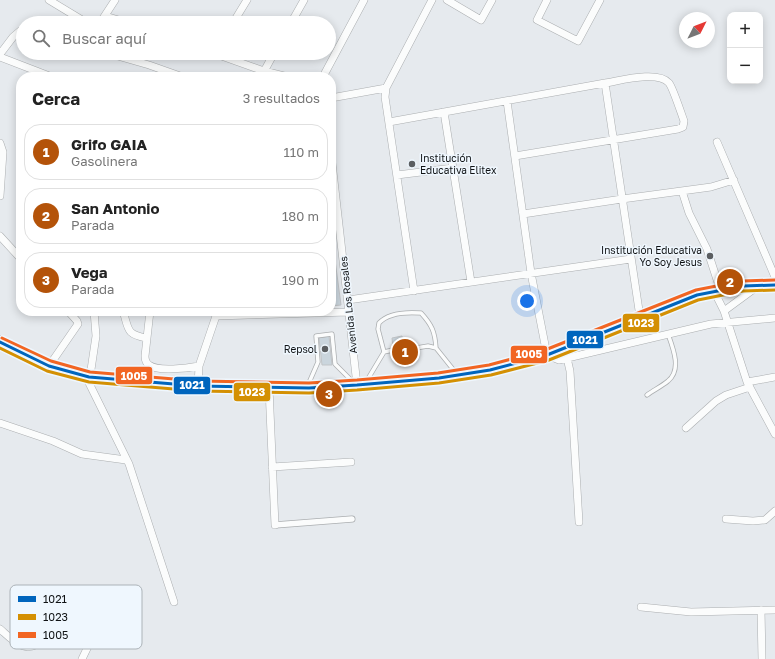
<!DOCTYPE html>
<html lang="es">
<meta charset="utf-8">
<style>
:root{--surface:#fff;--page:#f2f2f2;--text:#222;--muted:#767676;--line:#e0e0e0;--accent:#b45309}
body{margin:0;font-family:"Golos Text",sans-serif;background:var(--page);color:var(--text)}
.controls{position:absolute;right:12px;top:12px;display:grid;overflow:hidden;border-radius:8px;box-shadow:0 2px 10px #0003}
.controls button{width:36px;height:36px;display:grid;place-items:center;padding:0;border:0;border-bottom:1px solid var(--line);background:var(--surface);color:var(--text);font:20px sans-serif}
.compass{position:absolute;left:679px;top:12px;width:36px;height:36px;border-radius:50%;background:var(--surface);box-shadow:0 2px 10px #0003;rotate:48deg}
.you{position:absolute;left:527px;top:301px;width:14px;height:14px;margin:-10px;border:3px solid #fff;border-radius:50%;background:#1a73e8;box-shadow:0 0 0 6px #1a73e833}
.badge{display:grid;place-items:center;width:26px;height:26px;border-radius:50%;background:var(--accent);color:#fff;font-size:13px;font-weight:700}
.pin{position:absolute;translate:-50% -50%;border:2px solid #fff;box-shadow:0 1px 4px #0006}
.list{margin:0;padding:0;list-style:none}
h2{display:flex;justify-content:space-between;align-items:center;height:52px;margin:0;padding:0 16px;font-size:17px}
h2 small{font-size:13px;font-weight:400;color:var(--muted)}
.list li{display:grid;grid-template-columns:26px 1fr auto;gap:12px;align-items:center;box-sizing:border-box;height:56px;margin:0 8px 8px;padding:0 8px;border:1px solid var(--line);border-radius:16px}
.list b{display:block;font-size:15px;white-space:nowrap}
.list p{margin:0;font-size:13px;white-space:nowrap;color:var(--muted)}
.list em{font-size:13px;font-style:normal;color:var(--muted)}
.icon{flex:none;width:22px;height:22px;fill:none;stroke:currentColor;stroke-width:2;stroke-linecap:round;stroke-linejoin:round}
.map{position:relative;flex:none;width:775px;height:659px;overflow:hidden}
.search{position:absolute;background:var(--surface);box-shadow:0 2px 10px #0003;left:16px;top:16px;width:320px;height:44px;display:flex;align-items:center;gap:10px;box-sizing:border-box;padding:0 14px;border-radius:22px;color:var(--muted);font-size:15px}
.panel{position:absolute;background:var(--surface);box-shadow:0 2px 10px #0003;left:16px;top:72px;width:320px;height:244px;border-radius:16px}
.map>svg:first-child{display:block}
.building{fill:#cad5dd;stroke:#c1c4c7}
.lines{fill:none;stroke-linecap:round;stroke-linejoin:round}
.service-casing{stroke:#abaeb0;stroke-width:5}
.pedestrian-casing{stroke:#abaeb0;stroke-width:7}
.minor-casing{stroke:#abaeb0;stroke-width:8}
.trunk-casing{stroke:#abaeb0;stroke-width:14}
.service{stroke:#fbfcfc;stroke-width:3.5}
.pedestrian{stroke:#fbfcfc;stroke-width:5.5}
.minor{stroke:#fbfcfc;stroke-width:7}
.trunk{stroke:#fbfcfc;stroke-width:12}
.bus-1-casing{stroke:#eff7fe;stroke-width:6}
.bus-2-casing{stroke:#eff7fe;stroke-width:6}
.bus-3-casing{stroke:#eff7fe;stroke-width:6}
.bus-1{stroke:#0065bd;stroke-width:3}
.bus-2{stroke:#d49003;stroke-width:3}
.bus-3{stroke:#f26522;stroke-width:3}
.poi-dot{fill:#5b5e61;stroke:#eff7fe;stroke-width:1.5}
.labels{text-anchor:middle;stroke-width:3;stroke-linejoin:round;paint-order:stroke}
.poi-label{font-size:10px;fill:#101315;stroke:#eff7fe;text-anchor:end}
.street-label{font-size:10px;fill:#101315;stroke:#eff7fe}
.key{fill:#eff7fe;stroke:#acb3b8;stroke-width:1}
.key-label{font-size:11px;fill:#101315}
.line-badge{stroke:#eff7fe;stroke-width:1.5}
.badge-label{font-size:11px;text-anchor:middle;font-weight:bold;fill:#fff}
</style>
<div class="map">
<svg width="775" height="659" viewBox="0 0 775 659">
<rect width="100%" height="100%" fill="#e6eaee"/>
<!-- building -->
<path class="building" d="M331 230 341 305 331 306Z
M329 336 332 365H322L319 338Z
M402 336 403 345 393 347 392 338Z
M416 346V355L394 357 393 349Z"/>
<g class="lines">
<!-- service casing -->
<g class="service-casing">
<path id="service" d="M416 348 428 346 436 348 456 373
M384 352 378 329 379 323C389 312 407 312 421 313 432 325 435 332 436 348
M366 382 384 352 393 350
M308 385 318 362 316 336 332 334 335 364 353 382
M647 395C654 390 662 386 668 381 682 370 673 348 668 334"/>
</g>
<!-- pedestrian casing -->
<g class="pedestrian-casing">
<path id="pedestrian" d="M275 525 352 519"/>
</g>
<!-- minor casing -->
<g class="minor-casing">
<path id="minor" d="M49 0 87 23
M447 0 481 20 492 0
M547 0 537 20 578 41 600 0
M105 16 129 23
M100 23 115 0
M233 23 247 0
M291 23 304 0
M107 53 149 65 183 77
M213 53 264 71 288 77
M0 54 13 37 20 31 23 32
M0 57 52 77
M261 77 274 53
M324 77 325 73 364 0
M605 83 640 317
M331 98 386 88
M507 101 531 273 547 355 559 360 711 324 775 318
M444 112 471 282
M389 122 605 83C619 81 658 70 669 83 673 88 681 113 684 121L683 127 678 129 515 156
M717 142 775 277
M0 143 3 152 0 196
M331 154 357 385
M397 175 453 168
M682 191 689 213 707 249 720 289
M523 214 622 199 711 187 734 180
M0 236 21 259
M758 286 724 311 747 382 775 434
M414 291 385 97 386 88 432 0
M714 291 724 311
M348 300 631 259
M94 311 96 336 89 383 129 464 174 602
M123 311C129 330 126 334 146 338
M150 311 145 356C145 360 146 363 149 365 158 372 188 368 199 366
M216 316 349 312
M567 358 570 371 579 522
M49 366 78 324 77 321 68 311
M747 382 775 377
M198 386 199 366 217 313
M269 388 275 525
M0 423 53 441 82 454 126 460
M686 428 716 401 726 395 750 387
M272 467 351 462
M726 519 753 521 765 520 775 511
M641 607 691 612 775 610
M761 610 762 659
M0 629C7 635 14 643 23 646 40 651 55 627 72 630 79 630 85 636 91 640
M82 659 95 632"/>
</g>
<!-- trunk casing -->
<g class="trunk-casing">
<path id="trunk" d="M0 342 49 366 89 377 198 386 309 388 357 385 439 378 490 370 521 362 547 355 697 295 728 288 743 286 775 285"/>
</g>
<!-- service -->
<use href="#service" class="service"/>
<!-- pedestrian -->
<use href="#pedestrian" class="pedestrian"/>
<!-- minor -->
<use href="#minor" class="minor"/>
<!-- trunk -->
<use href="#trunk" class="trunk"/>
<!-- bus-1 casing -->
<g class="bus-1-casing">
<path id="bus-1" d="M0 342 49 366 89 377 198 386 309 388 357 385 439 378 490 370 547 355 697 295 743 286 775 285"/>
</g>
<!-- bus-2 casing -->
<g class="bus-2-casing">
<path id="bus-2" d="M0 348 47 371 89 382 198 391 309 393 357 390 439 383 491 375 549 360 698 300 743 291 775 290"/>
</g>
<!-- bus-3 casing -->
<g class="bus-3-casing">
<path id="bus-3" d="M2 338 51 361 90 372 198 381 309 383 357 380 438 373 489 365 545 350 696 290 742 281 775 280"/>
</g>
<!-- bus-1 -->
<use href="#bus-1" class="bus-1"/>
<!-- bus-2 -->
<use href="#bus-2" class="bus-2"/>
<!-- bus-3 -->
<use href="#bus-3" class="bus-3"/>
</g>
<!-- markers -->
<g class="poi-dot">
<circle cx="412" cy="164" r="4"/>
<circle cx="710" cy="256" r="4"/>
<circle cx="325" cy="349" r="4"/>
</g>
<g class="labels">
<!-- poi labels -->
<g class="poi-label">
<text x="420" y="162" text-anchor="start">Institución<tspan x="420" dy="12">Educativa Elitex</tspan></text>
<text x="702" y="254">Institución Educativa<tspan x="702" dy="12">Yo Soy Jesus</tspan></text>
<text x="317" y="353">Repsol</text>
</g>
<!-- street labels -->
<g class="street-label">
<text transform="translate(348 305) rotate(-96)" y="4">Avenida Los Rosales</text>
</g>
</g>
<!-- legend -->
<rect x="10" y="585" width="132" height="64" rx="6" class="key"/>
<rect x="18" y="596" width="18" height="6" fill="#0065bd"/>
<rect x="18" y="614" width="18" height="6" fill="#d49003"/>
<rect x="18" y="632" width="18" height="6" fill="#f26522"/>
<g class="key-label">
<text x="43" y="603">1021</text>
<text x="43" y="621">1023</text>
<text x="43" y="639">1005</text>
</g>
<g class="line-badge">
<rect x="622" y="313" width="38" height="20" rx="4" fill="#d49003"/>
<rect x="566" y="330" width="38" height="19" rx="4" fill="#0065bd"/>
<rect x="510" y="345" width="38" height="19" rx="4" fill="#f26522"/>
<rect x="115" y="366" width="38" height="19" rx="4" fill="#f26522"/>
<rect x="173" y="376" width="38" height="19" rx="4" fill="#0065bd"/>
<rect x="233" y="382" width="38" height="20" rx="4" fill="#d49003"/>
</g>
<g class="badge-label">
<text x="641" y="327">1023</text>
<text x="585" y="344">1021</text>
<text x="529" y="358">1005</text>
<text x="134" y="380">1005</text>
<text x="192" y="389">1021</text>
<text x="252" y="396">1023</text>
</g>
</svg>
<div class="controls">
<button>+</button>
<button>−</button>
</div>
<svg class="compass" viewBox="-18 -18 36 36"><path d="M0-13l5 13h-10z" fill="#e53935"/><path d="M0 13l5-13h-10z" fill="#767676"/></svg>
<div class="you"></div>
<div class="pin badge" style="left:405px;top:352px">1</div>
<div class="pin badge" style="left:730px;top:282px">2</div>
<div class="pin badge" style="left:329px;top:394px">3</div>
<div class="search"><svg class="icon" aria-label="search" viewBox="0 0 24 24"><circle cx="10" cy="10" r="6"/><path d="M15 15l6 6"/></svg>Buscar aquí</div>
<section class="panel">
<h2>Cerca<small>3 resultados</small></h2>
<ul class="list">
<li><span class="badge">1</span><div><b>Grifo GAIA</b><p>Gasolinera</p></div><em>110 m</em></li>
<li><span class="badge">2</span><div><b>San Antonio</b><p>Parada</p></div><em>180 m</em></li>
<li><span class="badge">3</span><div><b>Vega</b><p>Parada</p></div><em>190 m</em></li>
</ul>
</section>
</div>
